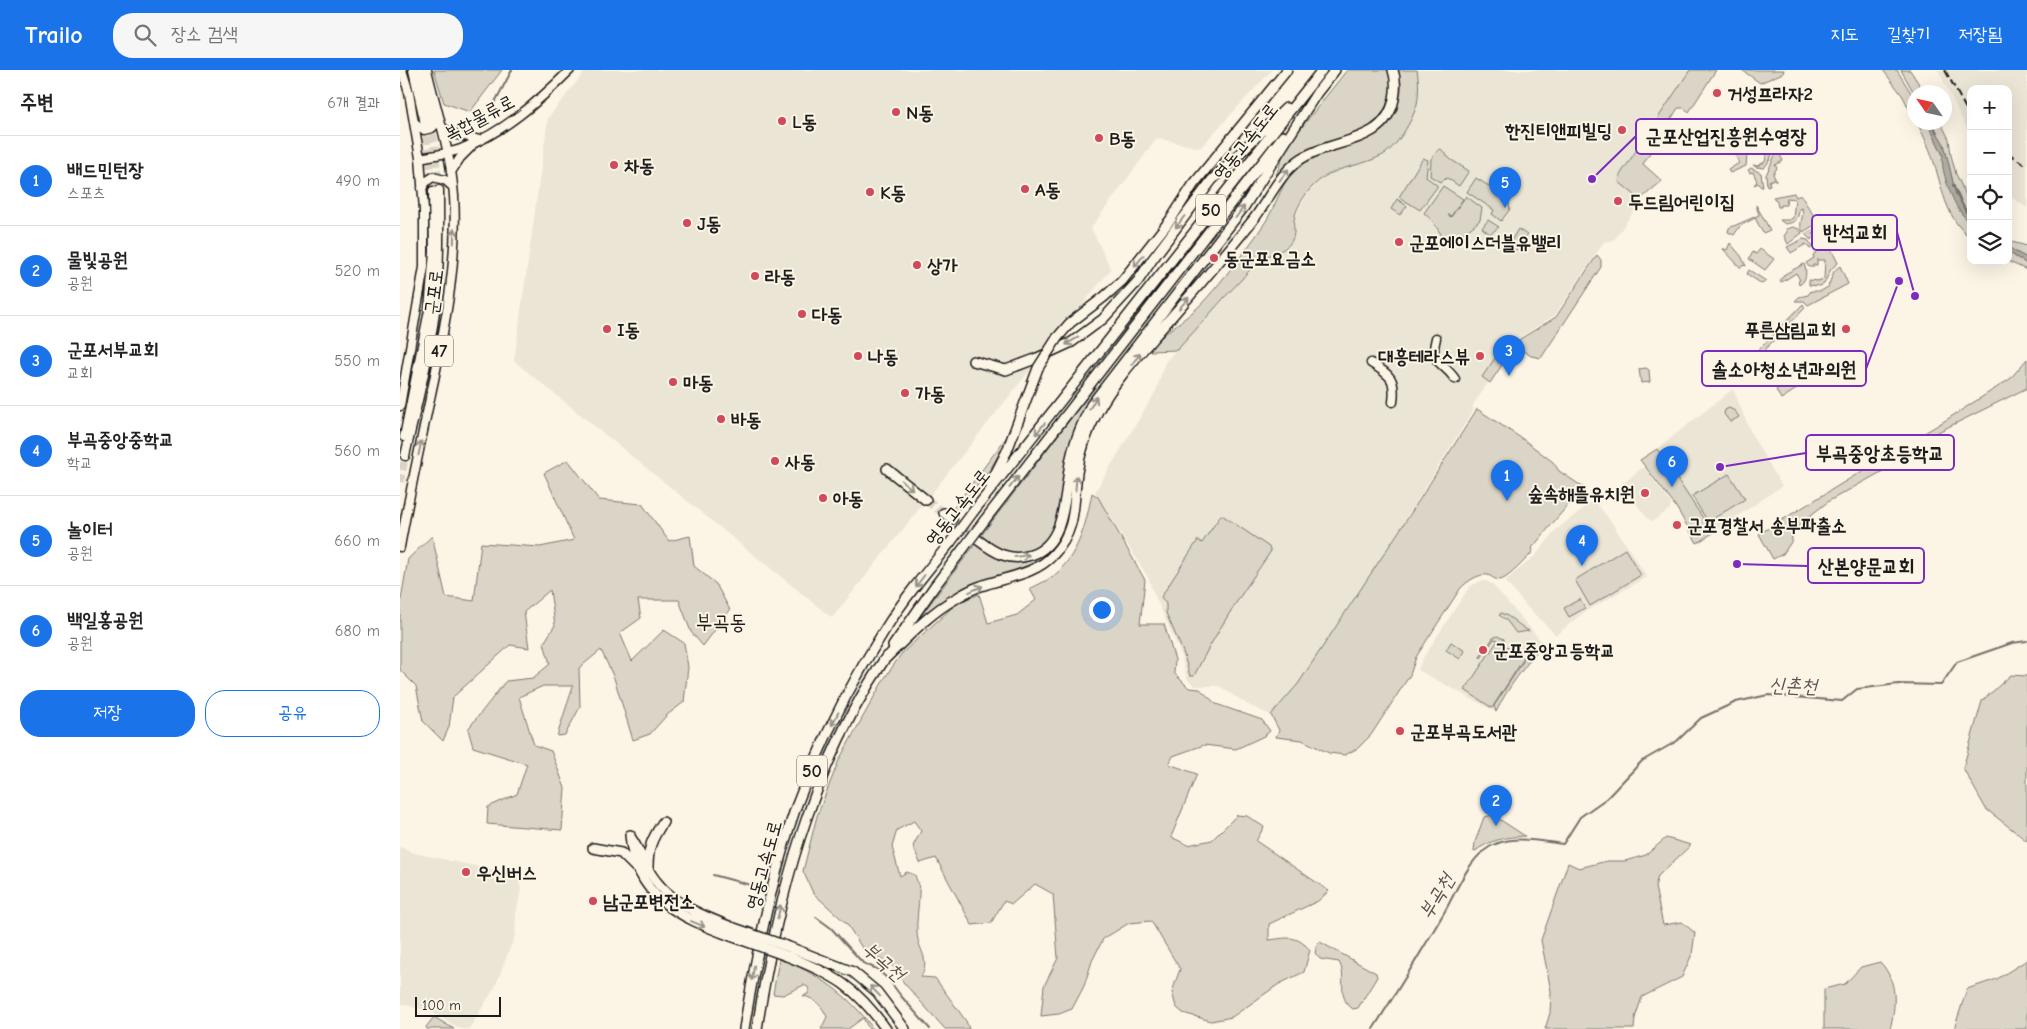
<!DOCTYPE html>
<html lang="ko">
<meta charset="utf-8">
<style>
:root{--surface:#fff;--page:#f6f6f6;--text:#222;--muted:#767676;--line:#e0e0e0;--accent:#1a73e8}
body{margin:0;font-family:"Comic Neue","Poor Story",sans-serif;background:var(--page);color:var(--text)}
.controls{position:absolute;right:15px;top:15px;display:grid;overflow:hidden;border-radius:10px;box-shadow:0 5px 20px #0002}
.controls button{width:45px;height:45px;display:grid;place-items:center;padding:0;border:0;border-bottom:1px solid var(--line);background:var(--surface);color:var(--text);font:25px sans-serif}
.compass{position:absolute;left:1507px;top:15px;width:45px;height:45px;border-radius:50%;background:var(--surface);box-shadow:0 5px 20px #0002;rotate:304deg}
.scale{position:absolute;left:15px;bottom:12px;width:86px;box-sizing:border-box;padding-left:5px;border:2px solid #1c1c1c;border-top:0;font-size:14px;line-height:18px;white-space:nowrap;color:#1c1c1c;-webkit-text-stroke:4px #fcf5e5;paint-order:stroke}
.you{position:absolute;left:701px;top:539px;width:18px;height:18px;margin:-12px;border:4px solid #fff;border-radius:50%;background:#1a73e8;box-shadow:0 0 0 8px #1a73e833}
.badge{display:grid;place-items:center;width:32px;height:32px;border-radius:50%;background:var(--accent);color:#fff;font-size:16px;font-weight:700}
.pin{position:absolute;translate:-50% -41px;filter:drop-shadow(0 1px 2px #0008)}
.pin::after{content:'';position:absolute;top:26px;width:18px;height:15px;background:inherit;clip-path:polygon(0 0,100% 0,50% 100%)}
.list{margin:0;padding:0;list-style:none}
h2{display:flex;justify-content:space-between;align-items:center;height:65px;margin:0;padding:0 20px;font-size:21px}
h2 small{font-size:16px;font-weight:400;color:var(--muted)}
.list li{display:grid;grid-template-columns:32px 1fr auto;gap:15px;align-items:center;box-sizing:border-box;height:90px;padding:0 20px;border-top:1px solid var(--line)}
.list b{display:block;font-size:19px;white-space:nowrap}
.list p{margin:0;font-size:16px;white-space:nowrap;color:var(--muted)}
.list em{font-size:16px;font-style:normal;color:var(--muted)}
.actions{display:flex;gap:10px;padding:15px 20px}
.actions a{flex:1;padding:11px 0;border:1px solid var(--accent);border-radius:20px;text-align:center;font-size:18px;color:var(--accent)}
.actions .main{background:var(--accent);color:#fff}
.icon{flex:none;width:28px;height:28px;fill:none;stroke:currentColor;stroke-width:2;stroke-linecap:round;stroke-linejoin:round}
.map{position:relative;flex:none;width:1627px;height:959px;overflow:hidden}
header{display:flex;align-items:center;gap:30px;box-sizing:border-box;height:70px;padding:0 25px;background:var(--accent);color:#fff}
header strong{font-size:24px}
nav{display:flex;gap:28px;margin-inline-start:auto;font-size:18px}
.search{width:350px;height:45px;background:var(--page);display:flex;align-items:center;gap:12px;box-sizing:border-box;padding:0 18px;border-radius:20px;color:var(--muted);font-size:19px}
main{display:flex}
aside{flex:1;background:var(--surface)}
.map>svg:first-child{display:block}
.built{fill:#ebe5d6}
.green{fill:#dbd5c8;stroke:#7c7872}
.water{fill:#b0aba1;stroke:#75726c}
.lines{fill:none;stroke-linecap:round;stroke-linejoin:round}
.stream{stroke:#75726c;stroke-width:2}
.major-tunnel{stroke:#dad4c7;stroke-width:8;stroke-dasharray:8 4;stroke-linecap:butt}
.highway-tunnel{stroke:#dad4c7;stroke-width:9;stroke-dasharray:9 4.5;stroke-linecap:butt}
.major-casing{stroke:#1c1c1c;stroke-width:11}
.highway-casing{stroke:#1c1c1c;stroke-width:12}
.major{stroke:#fcf5e5;stroke-width:8}
.highway{stroke:#fcf5e5;stroke-width:9}
.rail{stroke:#1c1c1c;stroke-width:2;stroke-dasharray:8 4;stroke-linecap:butt}
.highway-bridge-casing{stroke:#1c1c1c;stroke-width:12;stroke-linecap:butt}
.highway-bridge{stroke:#fcf5e5;stroke-width:9}
.oneway{stroke:#97938b}
.poi-dot{fill:#d1495b;stroke:#fcf5e5;stroke-width:2}
.labels{text-anchor:middle;stroke-width:4;stroke-linejoin:round;paint-order:stroke}
.shield{fill:#fcf5e5;stroke:#5f5d58;stroke-width:1}
.shield-label{font-size:18px;font-weight:bold;fill:#1c1c1c}
.poi-label{font-size:19px;font-weight:bold;fill:#1c1c1c;stroke:#fcf5e5;text-anchor:start}
.street-label{font-size:19px;fill:#1c1c1c;stroke:#fcf5e5}
.water-label{font-size:20px;font-style:italic;fill:#575551;stroke:#fcf5e5}
.quarter-label{font-size:21px;fill:#1c1c1c;stroke:#fcf5e5}
.leader{fill:none;stroke:#7b2cbf;stroke-width:2}
.callout-dot{fill:#7b2cbf;stroke:#fcf5e5;stroke-width:2}
.callout{fill:#fcf5e5;stroke:#7b2cbf;stroke-width:2}
.callout-label{font-size:20px;text-anchor:middle;font-weight:bold;fill:#1c1c1c}
</style>
<header>
<strong>Trailo</strong>
<div class="search"><svg class="icon" aria-label="search" viewBox="0 0 24 24"><circle cx="10" cy="10" r="6"/><path d="M15 15l6 6"/></svg>장소 검색</div>
<nav><a>지도</a><a>길찾기</a><a>저장됨</a></nav>
</header>
<main>
<aside>
<h2>주변<small>6개 결과</small></h2>
<ul class="list">
<li><span class="badge">1</span><div><b>배드민턴장</b><p>스포츠</p></div><em>490 m</em></li>
<li><span class="badge">2</span><div><b>물빛공원</b><p>공원</p></div><em>520 m</em></li>
<li><span class="badge">3</span><div><b>군포서부교회</b><p>교회</p></div><em>550 m</em></li>
<li><span class="badge">4</span><div><b>부곡중앙중학교</b><p>학교</p></div><em>560 m</em></li>
<li><span class="badge">5</span><div><b>놀이터</b><p>공원</p></div><em>660 m</em></li>
<li><span class="badge">6</span><div><b>백일홍공원</b><p>공원</p></div><em>680 m</em></li>
</ul>
<div class="actions"><a class="main">저장</a><a>공유</a></div>
</aside>
<div class="map">
<svg width="1627" height="959" viewBox="0 0 1627 959">
<rect width="100%" height="100%" fill="#fcf5e5"/>
<filter id="ink" filterUnits="userSpaceOnUse"><feTurbulence type="fractalNoise" baseFrequency=".02" numOctaves="2"/><feDisplacementMap in="SourceGraphic" scale="10" xChannelSelector="R" yChannelSelector="G"/><feConvolveMatrix kernelMatrix="1 2 1 2 8 2 1 2 1" color-interpolation-filters="sRGB"/></filter>
<g filter="url(#ink)">
<!-- built -->
<path class="built" d="M186 0H872L800 78 757 68 691 158 711 199 432 548 114 291 148 48Z
M1017 0H1316L1289 42 1284 38H1278L1243 94 1262 111 1245 125 1214 170 1204 172 1155 245 1120 267 1112 282 1110 281 1073 335V341L977 495 898 614 871 645 850 636 819 616H795L787 609 780 582 752 519 749 509 695 422 756 321 765 292 861 189 870 187 885 178 892 171 895 159 894 149 909 120 922 108 936 100 982 86 993 76 1001 64 1019 19Z
M1538 0H1627V138L1608 125V19H1571V67Z
M1333 319 1352 365 1382 416 1313 463 1257 379Z
M1242 398 1245 399 1271 433 1270 439 1253 451 1248 449 1221 415Z
M1194 430 1212 453 1247 507 1183 543 1156 565 1128 538 1105 511 1136 485 1156 460Z
M1081 511H1086L1092 514 1143 573 1118 604 1101 630 1096 642 1018 600 1023 588 1070 516Z
M0 777 14 783 103 802 115 807 119 811 121 820 116 844 115 865 95 917 69 959H61L31 942 0 933Z"/>
<!-- green -->
<path class="green" d="M34 0H102L70 42 44 33Z
M947 0H988C998 28 979 57 952 67 940 71 927 71 915 77 898 85 886 97 874 111L886 77Z
M998 0H1017C1019 11 1019 23 1017 34 1013 50 996 79 981 86 954 99 932 95 910 119 904 126 895 140 894 150 893 157 896 164 891 172 884 183 869 183 859 191 853 196 847 203 841 210 819 232 799 257 777 280L750 281C762 263 779 254 795 240 803 233 811 223 818 215 834 195 852 173 866 151 877 133 882 112 897 96 927 65 984 85 998 33 1002 21 1002 12 998 0Z
M1290 0H1316L1289 42 1284 38H1278L1243 94 1262 111 1243 127 1236 126 1219 112 1220 105Z
M1342 0H1384L1383 3 1360 13Z
M1483 0H1497L1514 28V48L1502 25Z
M1501 0H1510L1524 22 1514 23Z
M1517 53H1528L1543 85 1561 143 1571 152V168C1547 150 1543 122 1535 96 1531 81 1524 66 1517 53Z
M1531 53H1541L1549 69 1551 85 1556 104 1571 136V147L1556 125 1544 74Z
M1364 61 1369 63 1383 91 1375 95 1377 98 1373 104 1376 111 1374 109 1369 111 1370 115 1367 116 1366 105 1376 83 1373 81 1370 90 1364 98 1356 97 1353 95 1357 96 1365 92 1368 76Z
M1041 79 1050 89 1069 101 1059 116 1047 108 1040 112 1030 106 1031 89 1038 80Z
M1335 84 1347 85 1346 96 1330 103 1328 100 1339 93Z
M1023 88 1028 90 1026 107 1037 115V117L1020 140 999 127Z
M1351 98 1361 103 1363 117H1361L1358 113 1354 115 1357 111 1353 102 1350 103 1348 100Z
M1076 108 1108 128 1110 139 1101 151 1092 144 1094 140 1067 122Z
M1043 116 1063 129 1051 146 1048 145 1051 147 1066 126 1082 138 1080 150C1070 159 1057 171 1042 166L1032 150 1024 143Z
M1394 123 1396 127 1401 125C1406 135 1413 143 1418 153L1403 162C1397 153 1405 148 1402 138L1399 139C1399 149 1395 153 1385 154L1380 150H1388L1393 148 1395 129 1387 128 1386 135H1381V137H1378L1377 132 1373 127Z
M997 129 1007 136 1000 145 991 139Z
M1356 135 1370 160 1363 163 1355 148 1340 156 1334 165 1328 162 1329 158 1359 145Z
M1088 150 1099 157 1090 164 1082 158Z
M1420 156 1438 193 1431 199 1424 214 1420 216 1409 215V210L1418 211 1424 209 1425 190H1417V195H1413V197H1409L1406 193 1414 188 1413 185C1423 179 1428 167 1414 163L1411 170 1405 164Z
M1393 157 1399 159 1402 163 1388 174 1384 166 1387 162 1386 159Z
M1118 159 1127 165 1118 179 1115 180 1111 171Z
M1403 169 1408 170 1413 177 1410 179 1406 174 1391 183 1387 177Z
M1608 171 1627 176V188L1614 181 1608 175Z
M1330 173 1341 186 1346 196 1343 195 1341 198 1322 178 1327 180Z
M1360 179 1374 189 1365 200 1349 189 1353 182 1356 184Z
M1608 182 1627 194V200L1607 191Z
M1197 185 1201 190V197L1141 288 1131 286 1117 277 1120 269 1156 247Z
M1404 194C1407 201 1407 211 1399 215L1398 211 1400 210 1396 203 1382 212 1380 211 1385 204Z
M1440 196 1448 214 1408 235 1404 231H1395L1399 227 1408 225 1411 221H1421L1428 217 1434 201Z
M1349 200 1366 211 1362 214 1347 204Z
M1403 234 1405 238 1342 303 1340 299Z
M1102 278 1110 283 1090 313 1082 307Z
M1408 281 1423 302 1381 329 1376 320 1385 314 1381 306Z
M1627 289V318L1526 368 1492 396 1429 431 1402 452 1393 463 1391 472 1383 484 1373 489 1359 464 1546 350 1610 309Z
M1246 298 1249 300 1250 312 1241 313 1239 299Z
M695 317 697 319 686 337 673 370 656 454 645 472 623 484 600 482 580 467Z
M1329 338 1335 341 1339 347 1330 352 1324 344 1325 340Z
M1077 339 1124 370 1153 392 1159 401 1183 417 1132 478 1133 480 1130 485C1124 491 1111 505 1103 509 1097 512 1093 507 1088 505 1079 503 1066 512 1060 519L1016 587 1010 605 971 665 958 678 945 685 929 683 902 670 876 667 879 660 871 645 898 614 1011 443Z
M614 357 591 398 554 446 550 443Z
M1257 379 1313 463 1297 473 1276 437 1240 390Z
M168 390 199 430 242 434 269 471 290 466 294 496 316 514 330 540 303 576 291 562 279 530H238L241 548 220 563 232 591 264 560 284 573 288 597 284 632 267 645 250 664 233 670 214 608 201 580 179 598 180 637 165 665 157 666 173 616H143L119 627 134 675 151 681 165 718 162 760 87 754 88 737 117 724 127 694 73 677 68 659 106 611 133 608 150 594 144 573 155 555 150 520 124 542 129 578 110 575 53 627 49 657 43 671 23 651 16 616 0 600V535L8 489 32 466 46 527 74 531 81 473 140 477 174 470 144 403Z
M1329 404 1345 429 1308 452 1292 426Z
M692 423 698 427 745 510 740 554H764L775 590 774 603 789 618 800 619 816 634 862 650 870 661 864 666 836 679 804 675 773 686 769 694 797 704 771 767 788 775 812 770 837 745 847 746 864 757 856 771 929 821 918 831 869 854V870C887 868 896 864 910 880L904 902 879 914 832 947 811 951 783 943 776 937 772 922 780 899 751 851 729 853 703 869 692 891 684 916 672 939 659 944 641 946 644 916 658 888 653 824 635 814 612 834 604 831 591 853 572 855 536 788 520 793 513 776 521 761 514 751 497 760 492 777 500 806 507 802 515 805C517 811 520 818 519 824 519 837 516 850 517 863 518 880 531 889 521 907L535 908 566 951 569 959H545L504 913 492 895 464 881 447 854 413 823 403 801 417 746 439 690 484 609 502 583 556 534 579 524 588 553 617 545 636 530 630 519C638 514 650 510 657 503 680 481 686 453 692 423Z
M821 445H822L869 477 871 481C843 522 816 561 794 606H790L783 582 766 543V534L761 527 798 470 802 473Z
M576 473C603 493 612 496 644 482L646 485C626 500 602 504 579 512 555 521 536 536 517 551Z
M1225 479 1241 505 1190 536 1175 510Z
M1180 529 1185 538 1169 547 1164 538Z
M1101 543C1112 547 1118 555 1129 561L1116 563 1107 551 1099 545Z
M1097 566 1104 569V574H1102L1124 588 1092 638 1065 620 1098 570 1094 569 1081 588 1080 587 1093 568Z
M1051 572 1065 581 1060 589 1046 580Z
M1143 573C1126 596 1108 616 1096 642L1094 636 1124 590 1127 592 1136 579Z
M1611 605 1627 606V771L1586 739 1563 698 1582 631Z
M1093 745 1125 766C1106 767 1089 770 1074 782L1075 772 1084 747Z
M1266 768 1291 775 1258 806 1255 817 1263 855 1282 852 1295 863 1292 884 1282 907 1242 927 1235 948 1234 959H1145L1150 943 1151 921 1141 870 1168 793 1179 798 1207 791H1225L1246 785Z
M920 872 976 903 977 907 958 938 953 939C935 927 948 907 939 892L920 889 915 883 917 875Z
M379 889C416 902 451 926 473 959H469L463 948 448 959H421L427 947C423 937 415 928 403 926L408 924 409 918 404 915 383 925 373 924Z
M1627 890V959H1554L1567 919 1597 909Z
M1480 892C1498 911 1496 935 1490 959H1424V919L1445 914 1461 897Z
M34 947 54 959H27L26 957Z"/>
<!-- water -->
<path class="water" d="M1528 53H1531L1544 74 1556 125 1571 147V152C1568 150 1564 147 1562 144 1553 134 1539 97 1543 85Z
M1608 175 1614 181 1627 188V194L1608 182Z"/>
<g class="lines">
<!-- stream -->
<path class="stream" d="M95 32 112 0
M1532 52 1537 63
M1553 115 1566 142
M313 805 358 817
M416 847 431 858 463 893 477 899 489 910 501 926 530 959
M973 959C998 920 1022 881 1045 841 1055 823 1068 792 1085 780 1107 763 1139 771 1163 774L1180 747 1207 728 1242 691 1277 671 1301 648 1336 632 1368 625 1442 631 1457 619 1498 614 1541 615 1557 592 1612 573 1627 571"/>
<!-- major-tunnel -->
<path class="major-tunnel" d="M32 52 39 120
M25 54 33 121
M0 412 5 386"/>
<!-- highway-tunnel -->
<path class="highway-tunnel" d="M526 430 544 443
M552 449 578 470"/>
<!-- major casing -->
<g class="major-casing">
<path id="major" d="M13 0 25 54
M20 0 32 52
M14 52 24 60 32 58 39 51
M42 57C54 68 64 64 79 70
M20 88C33 85 48 84 61 79 104 62 138 32 170 0
M51 102 60 88 71 77
M22 118 27 111 33 107 45 110 53 117
M1036 268C1029 295 1042 290 1055 309
M971 293C990 305 996 308 993 332
M0 336 24 197V140L20 88 9 23 2 0
M4 367 29 240 34 182 33 121
M5 386C17 333 32 278 37 224 40 189 39 155 39 120
M0 477C10 421 22 366 34 310 46 250 58 188 54 126 51 83 37 42 27 0"/>
</g>
<!-- highway casing -->
<g class="highway-casing">
<path id="highway" d="M916 24 935 0
M657 268 670 253 704 227 722 211 771 149 793 115 887 0
M573 291 606 300 635 289 672 272 703 249 738 211 752 190 812 110 886 38
M487 399 526 430
M590 414 607 381
M573 442 922 0
M544 443 552 449
M584 451 883 66
M578 470C595 483 610 492 631 485 668 473 664 420 671 388 675 369 683 352 691 335L844 137 918 21
M493 576 534 517 563 479
M483 591C505 570 528 544 555 529 563 524 572 519 581 516 605 507 635 505 653 485 677 460 673 435 677 403 680 381 688 360 698 341 716 308 743 280 767 252 797 218 825 185 853 150 868 131 878 106 898 91 929 68 985 76 994 29 996 19 996 9 993 0
M230 765C235 827 279 847 331 866
M231 768C238 778 242 789 248 799 266 832 300 845 334 858
M193 778 221 783 236 798
M248 797C248 777 252 769 263 752
M389 877 453 902 477 922 505 959
M387 886C435 905 456 917 486 959
M344 959C356 884 371 809 396 737 419 676 449 616 484 561 503 530 527 501 550 473
M357 959C377 829 411 697 486 587"/>
</g>
<!-- major -->
<use href="#major" class="major"/>
<!-- highway -->
<use href="#highway" class="highway"/>
<!-- rail -->
<path class="rail" d="M1545 0 1571 48
M1608 83 1627 96"/>
<!-- highway-bridge casing -->
<g class="highway-bridge-casing">
<path id="highway-bridge" d="M607 381 638 298 657 268
M550 473 573 442
M563 479 584 451
M334 858 389 877
M331 866 387 886"/>
</g>
<!-- highway-bridge -->
<use href="#highway-bridge" class="highway-bridge"/>
</g>
<!-- one-way arrows -->
<defs><path id="oneway-shaft" d="M-6 0H5M1.5-3L5.5 0L1.5 3" fill="none" stroke-width="1.6" stroke-linecap="round" stroke-linejoin="round" transform="scale(1.25)"/></defs>
<g class="oneway">
<use href="#oneway-shaft" transform="translate(884 105) rotate(-52)"/>
<use href="#oneway-shaft" transform="translate(840 142) rotate(-53)"/>
<use href="#oneway-shaft" transform="translate(780 152) rotate(127)"/>
<use href="#oneway-shaft" transform="translate(54 166) rotate(-89)"/>
<use href="#oneway-shaft" transform="translate(739 191) rotate(128)"/>
<use href="#oneway-shaft" transform="translate(784 233) rotate(-49)"/>
<use href="#oneway-shaft" transform="translate(672 271) rotate(149)"/>
<use href="#oneway-shaft" transform="translate(736 289) rotate(-51)"/>
<use href="#oneway-shaft" transform="translate(693 333) rotate(-59)"/>
<use href="#oneway-shaft" transform="translate(640 359) rotate(129)"/>
<use href="#oneway-shaft" transform="translate(20 378) rotate(-78)"/>
<use href="#oneway-shaft" transform="translate(614 412) rotate(-52)"/>
<use href="#oneway-shaft" transform="translate(676 413) rotate(-86)"/>
<use href="#oneway-shaft" transform="translate(507 415) rotate(39)"/>
<use href="#oneway-shaft" transform="translate(622 486) rotate(-8)"/>
<use href="#oneway-shaft" transform="translate(520 511) rotate(127)"/>
<use href="#oneway-shaft" transform="translate(576 519) rotate(-24)"/>
<use href="#oneway-shaft" transform="translate(435 649) rotate(117)"/>
<use href="#oneway-shaft" transform="translate(379 842) rotate(-77)"/>
<use href="#oneway-shaft" transform="translate(298 854) rotate(23)"/>
<use href="#oneway-shaft" transform="translate(353 903) rotate(99)"/>
<use href="#oneway-shaft" transform="translate(475 921) rotate(-134)"/>
</g>
</g>
<!-- markers -->
<g class="poi-dot">
<circle cx="1317" cy="23" r="5"/>
<circle cx="496" cy="42" r="5"/>
<circle cx="382" cy="51" r="5"/>
<circle cx="1222" cy="60" r="5"/>
<circle cx="699" cy="68" r="5"/>
<circle cx="214" cy="95" r="5"/>
<circle cx="625" cy="119" r="5"/>
<circle cx="470" cy="122" r="5"/>
<circle cx="1218" cy="131" r="5"/>
<circle cx="287" cy="153" r="5"/>
<circle cx="999" cy="172" r="5"/>
<circle cx="814" cy="188" r="5"/>
<circle cx="517" cy="195" r="5"/>
<circle cx="355" cy="206" r="5"/>
<circle cx="402" cy="244" r="5"/>
<circle cx="207" cy="259" r="5"/>
<circle cx="1446" cy="259" r="5"/>
<circle cx="458" cy="286" r="5"/>
<circle cx="1080" cy="286" r="5"/>
<circle cx="273" cy="312" r="5"/>
<circle cx="505" cy="323" r="5"/>
<circle cx="321" cy="349" r="5"/>
<circle cx="375" cy="391" r="5"/>
<circle cx="1245" cy="423" r="5"/>
<circle cx="423" cy="428" r="5"/>
<circle cx="1277" cy="455" r="5"/>
<circle cx="1083" cy="580" r="5"/>
<circle cx="1000" cy="661" r="5"/>
<circle cx="66" cy="802" r="5"/>
<circle cx="193" cy="831" r="5"/>
</g>
<g class="labels">
<!-- shield labels -->
<g class="shield">
<rect x="796" y="124.5" width="30" height="31" rx="4"/>
<rect x="25" y="265.5" width="28" height="31" rx="4"/>
<rect x="397" y="685.5" width="30" height="31" rx="4"/>
</g>
<g class="shield-label">
<text x="811" y="146">50</text>
<text x="39" y="287">47</text>
<text x="412" y="707">50</text>
</g>
<!-- poi labels -->
<g class="poi-label">
<text x="1327" y="30">거성프라자2</text>
<text x="506" y="49">N동</text>
<text x="392" y="58">L동</text>
<text x="1212" y="67" text-anchor="end">한진티앤피빌딩</text>
<text x="709" y="75">B동</text>
<text x="224" y="102">차동</text>
<text x="635" y="126">A동</text>
<text x="480" y="129">K동</text>
<text x="1228" y="138">두드림어린이집</text>
<text x="297" y="160">J동</text>
<text x="1009" y="179">군포에이스더블유밸리</text>
<text x="824" y="195">동군포요금소</text>
<text x="527" y="202">상가</text>
<text x="365" y="213">라동</text>
<text x="412" y="251">다동</text>
<text x="217" y="266">I동</text>
<text x="1436" y="266" text-anchor="end">푸른삼림교회</text>
<text x="468" y="293">나동</text>
<text x="1070" y="293" text-anchor="end">대흥테라스뷰</text>
<text x="283" y="319">마동</text>
<text x="515" y="330">가동</text>
<text x="331" y="356">바동</text>
<text x="385" y="398">사동</text>
<text x="1235" y="430" text-anchor="end">숲속해뜰유치원</text>
<text x="433" y="435">아동</text>
<text x="1287" y="462">군포경찰서 송부파출소</text>
<text x="1093" y="587">군포중앙고등학교</text>
<text x="1010" y="668">군포부곡도서관</text>
<text x="76" y="809">우신버스</text>
<text x="203" y="838">남군포변전소</text>
</g>
<!-- street labels -->
<g class="street-label">
<text transform="translate(79 47) rotate(-28)" y="7">복합물류로</text>
<text transform="translate(845 71) rotate(-52)" y="7">영동고속도로</text>
<text transform="translate(33 222) rotate(-83)" y="7">군포로</text>
<text transform="translate(557 437) rotate(-52)" y="7">영동고속도로</text>
<text transform="translate(363 795) rotate(-75)" y="7">영동고속도로</text>
</g>
<!-- water labels -->
<g class="water-label">
<text transform="translate(1393 615) rotate(2)" y="7">신촌천</text>
<text transform="translate(1036 826) rotate(-59)" y="7">부곡천</text>
<text transform="translate(484 891) rotate(41)" y="7">부곡천</text>
</g>
<!-- quarter labels -->
<g class="quarter-label">
<text x="321" y="559">부곡동</text>
</g>
</g>
<!-- callouts -->
<path class="leader" d="M1192 109L1236 66M1515 226L1497 162M1499 211L1466 299M1320 397L1406 383M1337 494L1408 496"/>
<g class="callout-dot">
<circle cx="1192" cy="109" r="5"/>
<circle cx="1515" cy="226" r="5"/>
<circle cx="1499" cy="211" r="5"/>
<circle cx="1320" cy="397" r="5"/>
<circle cx="1337" cy="494" r="5"/>
</g>
<g class="callout">
<rect x="1236" y="49" width="181" height="35" rx="5"/>
<rect x="1412" y="145" width="85" height="35" rx="5"/>
<rect x="1302" y="281" width="164" height="35" rx="5"/>
<rect x="1406" y="365" width="148" height="35" rx="5"/>
<rect x="1408" y="478" width="116" height="35" rx="5"/>
</g>
<g class="callout-label">
<text x="1326" y="73">군포산업진흥원수영장</text>
<text x="1455" y="169">반석교회</text>
<text x="1384" y="306">솔소아청소년과의원</text>
<text x="1480" y="390">부곡중앙초등학교</text>
<text x="1466" y="503">산본양문교회</text>
</g>
</svg>
<div class="controls">
<button>+</button>
<button>−</button>
<button><svg class="icon" aria-label="locate" viewBox="0 0 24 24"><circle cx="12" cy="12" r="6"/><path d="M12 2v4M12 18v4M2 12h4M18 12h4"/></svg></button>
<button><svg class="icon" aria-label="layers" viewBox="0 0 24 24"><path d="M12 4l9 5-9 5-9-5zM3 14l9 5 9-5"/></svg></button>
</div>
<svg class="compass" viewBox="-18 -18 36 36"><path d="M0-13l5 13h-10z" fill="#e53935"/><path d="M0 13l5-13h-10z" fill="#767676"/></svg>
<div class="scale">100 m</div>
<div class="you"></div>
<div class="pin badge" style="left:1107px;top:431px">1</div>
<div class="pin badge" style="left:1096px;top:756px">2</div>
<div class="pin badge" style="left:1109px;top:306px">3</div>
<div class="pin badge" style="left:1182px;top:496px">4</div>
<div class="pin badge" style="left:1105px;top:138px">5</div>
<div class="pin badge" style="left:1272px;top:417px">6</div>
</div>
</main>
